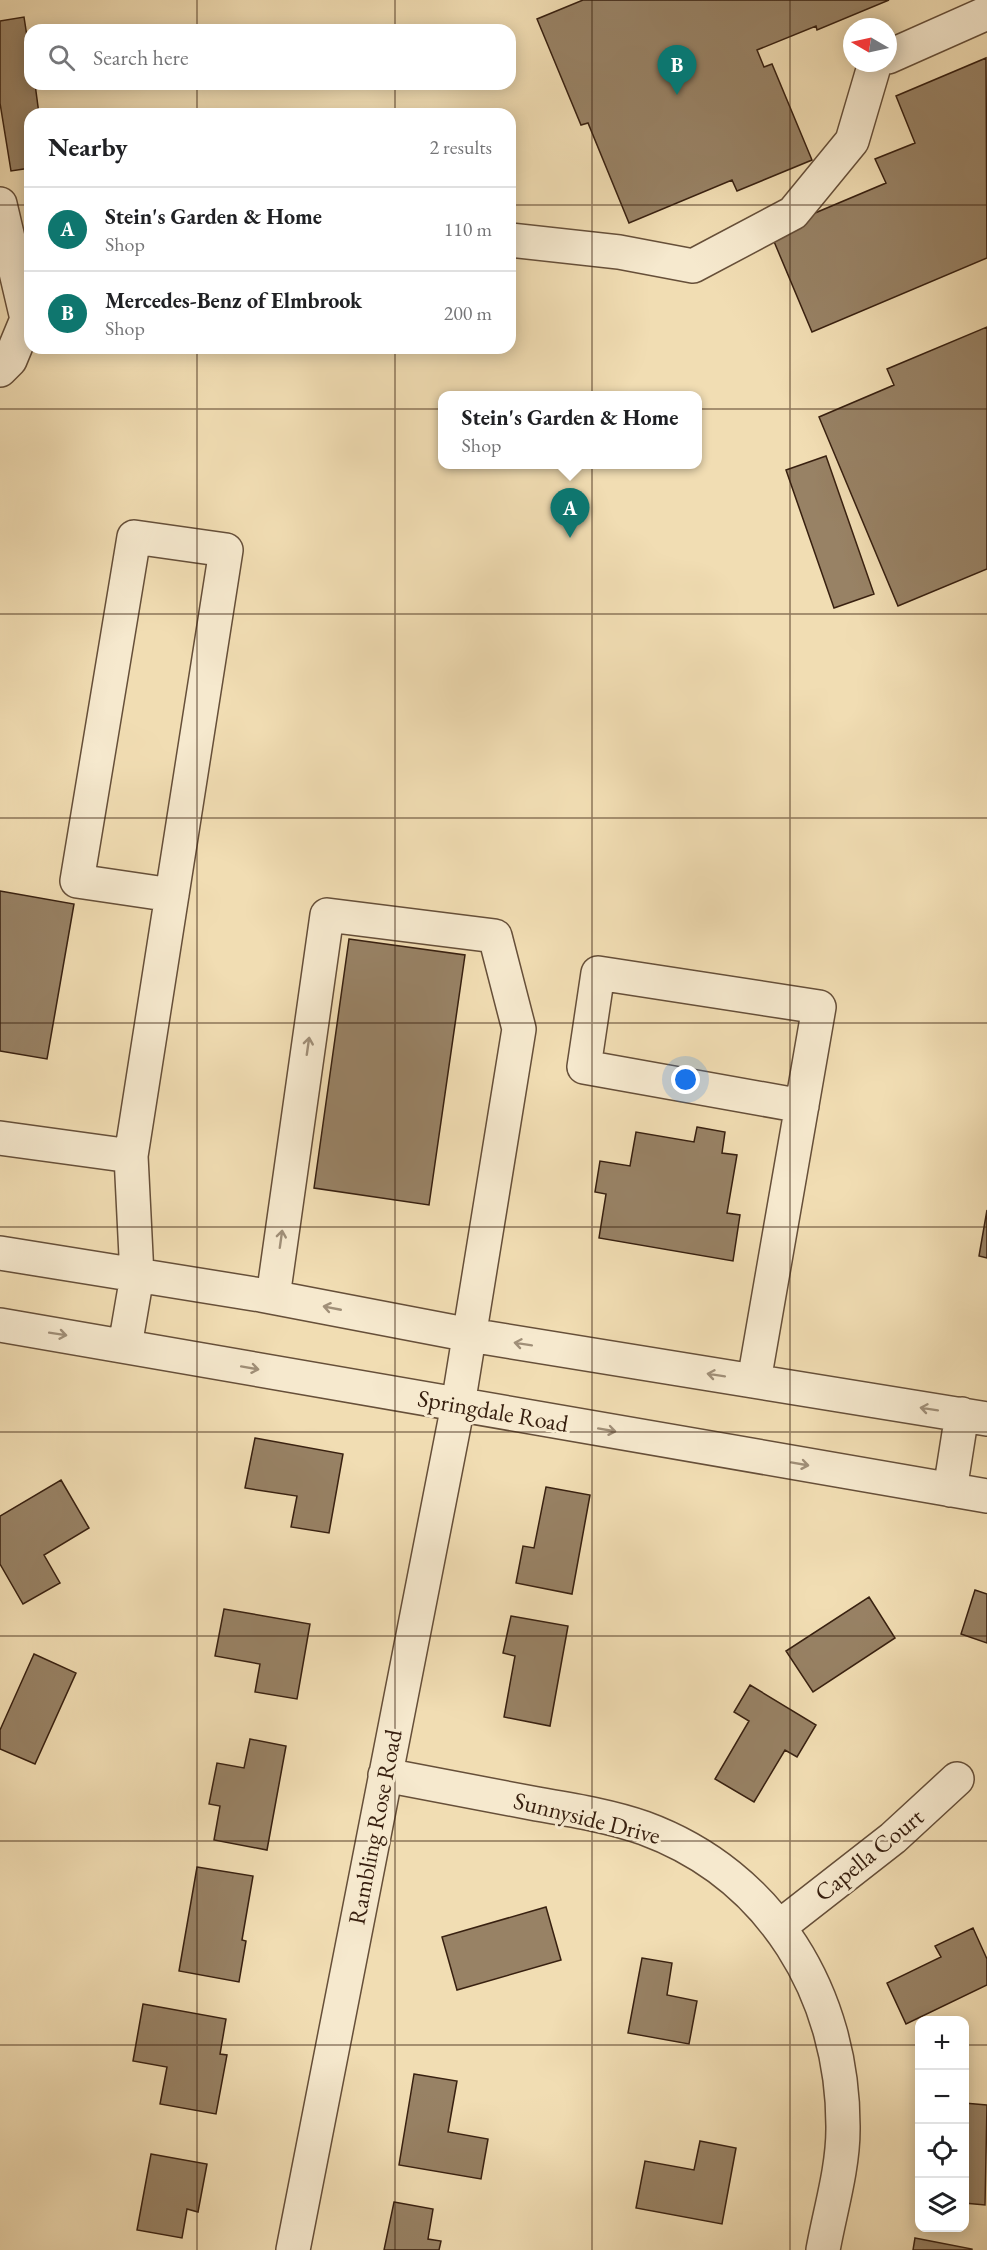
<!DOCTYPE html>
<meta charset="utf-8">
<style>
:root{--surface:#fff;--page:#f6f6f6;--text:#202124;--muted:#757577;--line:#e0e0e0;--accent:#0f766e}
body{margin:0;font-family:"EB Garamond",serif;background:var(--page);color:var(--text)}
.controls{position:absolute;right:18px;bottom:18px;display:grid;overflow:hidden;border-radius:12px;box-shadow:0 3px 15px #0003}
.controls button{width:54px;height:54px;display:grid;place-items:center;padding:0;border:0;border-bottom:2px solid var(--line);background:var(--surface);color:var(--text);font:30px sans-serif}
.compass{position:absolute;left:843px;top:18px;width:54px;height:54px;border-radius:50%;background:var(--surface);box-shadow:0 3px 15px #0003;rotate:279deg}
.you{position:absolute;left:686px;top:1080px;width:21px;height:21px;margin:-15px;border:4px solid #fff;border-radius:50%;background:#1a73e8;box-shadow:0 0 0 9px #1a73e833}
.badge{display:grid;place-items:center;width:39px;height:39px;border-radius:50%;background:var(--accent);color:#fff;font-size:20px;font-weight:700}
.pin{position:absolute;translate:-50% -50px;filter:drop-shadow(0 2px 3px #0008)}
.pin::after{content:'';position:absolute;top:32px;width:21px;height:18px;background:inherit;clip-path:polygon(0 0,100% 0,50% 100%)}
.popup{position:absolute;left:438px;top:391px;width:264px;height:78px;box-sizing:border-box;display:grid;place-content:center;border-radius:12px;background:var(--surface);filter:drop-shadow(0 2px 4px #0005);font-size:20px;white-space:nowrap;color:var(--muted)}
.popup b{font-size:22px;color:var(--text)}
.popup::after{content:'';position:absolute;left:50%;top:100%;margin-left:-12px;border:12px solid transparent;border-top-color:var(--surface)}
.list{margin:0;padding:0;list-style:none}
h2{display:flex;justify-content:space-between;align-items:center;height:78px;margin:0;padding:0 24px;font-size:26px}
h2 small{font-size:20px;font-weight:400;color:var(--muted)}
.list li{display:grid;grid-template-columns:39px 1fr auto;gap:18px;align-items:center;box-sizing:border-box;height:84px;padding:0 24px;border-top:2px solid var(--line)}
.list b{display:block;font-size:22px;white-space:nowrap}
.list p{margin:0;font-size:20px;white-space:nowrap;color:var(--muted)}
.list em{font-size:20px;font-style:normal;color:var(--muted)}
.icon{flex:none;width:33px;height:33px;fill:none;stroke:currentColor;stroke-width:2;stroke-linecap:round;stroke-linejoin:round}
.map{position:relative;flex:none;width:987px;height:2250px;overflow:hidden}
.search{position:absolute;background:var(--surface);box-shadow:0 3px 15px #0003;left:24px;top:24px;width:492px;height:66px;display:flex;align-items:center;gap:15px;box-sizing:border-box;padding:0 21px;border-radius:18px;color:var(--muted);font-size:22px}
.panel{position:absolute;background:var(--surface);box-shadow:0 3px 15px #0003;left:24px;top:108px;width:492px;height:246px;border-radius:18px}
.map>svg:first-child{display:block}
.building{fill:#988265;stroke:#382010;stroke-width:1.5}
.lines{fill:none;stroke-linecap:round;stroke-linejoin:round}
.minor-casing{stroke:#664f39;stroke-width:36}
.minor{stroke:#f6e9ce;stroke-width:33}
.oneway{stroke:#a08f78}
.grid{fill:none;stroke:#382010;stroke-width:1.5;stroke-opacity:0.55}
.labels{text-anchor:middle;stroke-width:6;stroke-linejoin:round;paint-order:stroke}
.street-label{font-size:24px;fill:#382010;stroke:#f6e9ce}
</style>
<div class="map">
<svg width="987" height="2250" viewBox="0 0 987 2250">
<rect width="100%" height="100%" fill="#f1ddb3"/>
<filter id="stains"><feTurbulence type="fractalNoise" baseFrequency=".00333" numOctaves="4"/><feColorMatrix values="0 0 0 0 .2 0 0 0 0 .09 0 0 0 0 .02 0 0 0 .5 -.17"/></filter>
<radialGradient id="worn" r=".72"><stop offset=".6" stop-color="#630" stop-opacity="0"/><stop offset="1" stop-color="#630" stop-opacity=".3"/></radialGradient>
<!-- building -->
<path class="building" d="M583 0H889L817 30 816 26 757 50 764 67 772 64 812 160 737 191 732 180 629 223 588 123 581 125 537 19Z
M24 17 30 56V84H35L39 114H30V168L11 171 0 103V21Z
M986 58 987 258 812 332 770 232 886 183 875 159 915 143 896 96Z
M987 327V569L898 606 819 417 894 385 887 369Z
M826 456 874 594 834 608 786 470Z
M0 891 74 904 47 1059 0 1051Z
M349 939 465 955 429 1205 314 1188Z
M697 1127 725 1132 722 1153 737 1155 727 1213 740 1215 733 1261 599 1238 606 1194 595 1192 600 1161 630 1166 636 1132 694 1142Z
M987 1210V1258L979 1256Z
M255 1438 343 1454 329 1533 291 1527 297 1496 245 1488Z
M61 1480 89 1528 44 1555 60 1583 23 1604 0 1564V1516Z
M546 1487 590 1495 572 1594 516 1583 523 1546 534 1548Z
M975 1590 987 1594V1643L961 1634Z
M869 1597 895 1638 813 1692 786 1651Z
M224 1609 310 1624 297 1699 255 1692 260 1664 215 1656Z
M511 1616 568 1626 550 1726 504 1717 515 1656 503 1653Z
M34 1654 76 1673 35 1764 0 1749V1730Z
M750 1685 816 1725 797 1757 785 1750 754 1802 715 1779 749 1721 734 1712Z
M250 1739 286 1746 267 1850 214 1840 220 1806 209 1804 217 1763 244 1768Z
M197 1867 253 1876 242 1940 246 1941 239 1982 179 1971Z
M546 1907 561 1960 457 1990 442 1937Z
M973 1928 987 1959V1985L906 2024 887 1983 941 1957 935 1946Z
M642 1958 672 1963 667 1995 697 2001 689 2044 628 2033Z
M143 2004 226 2019 220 2054 227 2055 216 2114 160 2104 167 2067 133 2061Z
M414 2074 457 2081 448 2132 488 2139 481 2179 399 2165Z
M964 2103 987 2105 985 2205 964 2203Z
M700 2141 736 2148 722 2224 636 2208 645 2161 694 2170Z
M151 2154 207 2164 198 2212 187 2209 182 2238 137 2230Z
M394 2202 433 2209 428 2239 441 2241 439 2250H384Z
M915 2238 972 2249V2250H913Z"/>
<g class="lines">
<!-- minor casing -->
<g class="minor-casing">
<path id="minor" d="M888 57 987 13
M0 204 27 319 10 360 0 370
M510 240 619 252 693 266 793 213 852 141 875 63
M0 1138 131 1156 226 550 134 537 77 881 172 895
M0 1253 261 1295 470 1335 987 1419
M273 1297 327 915 495 936 519 1029 458 1405 293 2250
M0 1325 987 1496
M125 1346 137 1276 131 1156
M754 1381 819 1007 598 973 584 1067 802 1106
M950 1490 962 1414
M385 1775C436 1785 487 1794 537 1804 572 1810 610 1816 644 1828 772 1875 844 1995 843 2129 843 2169 830 2211 823 2250
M779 1927 893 1838 957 1779"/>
</g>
<!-- minor -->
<use href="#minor" class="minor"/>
</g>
<!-- one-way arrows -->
<defs><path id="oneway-shaft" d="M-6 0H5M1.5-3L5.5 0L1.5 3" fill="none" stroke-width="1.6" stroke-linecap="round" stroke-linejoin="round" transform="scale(1.5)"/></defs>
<g class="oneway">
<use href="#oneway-shaft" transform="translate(308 1046) rotate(-82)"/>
<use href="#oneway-shaft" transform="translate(281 1239) rotate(-82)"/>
<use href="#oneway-shaft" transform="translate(332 1308) rotate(-169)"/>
<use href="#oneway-shaft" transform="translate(58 1334) rotate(9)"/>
<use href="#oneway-shaft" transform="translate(523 1344) rotate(-171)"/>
<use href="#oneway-shaft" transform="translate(250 1368) rotate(10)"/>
<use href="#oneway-shaft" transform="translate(716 1375) rotate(-171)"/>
<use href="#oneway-shaft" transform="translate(929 1409) rotate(-171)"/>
<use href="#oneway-shaft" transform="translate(607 1430) rotate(10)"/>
<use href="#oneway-shaft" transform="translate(800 1464) rotate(10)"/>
</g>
<!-- grid -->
<path class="grid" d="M197 0V30M395 0V30M592 0V2250M790 0V2250M197 84V114M395 84V114M0 205H30M510 205H987M197 348V2250M395 348V2250M0 409H987M0 614H987M0 818H987M0 1023H987M0 1227H987M0 1432H987M0 1636H987M0 1841H987M0 2045H920M964 2045H987"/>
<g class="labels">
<!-- street labels -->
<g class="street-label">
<text transform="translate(493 1411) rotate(10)" y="8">Springdale Road</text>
<text transform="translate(587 1818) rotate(14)" y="8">Sunnyside Drive</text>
<text transform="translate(375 1827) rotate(-79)" y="8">Rambling Rose Road</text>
<text transform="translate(869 1855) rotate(-39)" y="8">Capella Court</text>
</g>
</g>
<rect width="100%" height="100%" filter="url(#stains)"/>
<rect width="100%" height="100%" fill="url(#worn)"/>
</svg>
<div class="controls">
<button>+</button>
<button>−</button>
<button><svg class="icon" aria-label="locate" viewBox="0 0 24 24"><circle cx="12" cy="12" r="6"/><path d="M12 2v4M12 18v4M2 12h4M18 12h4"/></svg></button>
<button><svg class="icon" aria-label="layers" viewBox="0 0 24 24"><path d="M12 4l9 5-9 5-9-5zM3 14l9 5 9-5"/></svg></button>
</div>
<svg class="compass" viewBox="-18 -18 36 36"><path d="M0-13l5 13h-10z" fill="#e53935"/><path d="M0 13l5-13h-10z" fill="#757577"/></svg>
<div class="you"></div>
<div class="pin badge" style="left:570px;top:538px">A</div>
<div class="popup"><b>Stein's Garden &amp; Home</b>Shop</div>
<div class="pin badge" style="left:677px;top:95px">B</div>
<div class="search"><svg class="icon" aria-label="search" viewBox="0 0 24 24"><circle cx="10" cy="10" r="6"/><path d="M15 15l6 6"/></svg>Search here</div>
<section class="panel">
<h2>Nearby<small>2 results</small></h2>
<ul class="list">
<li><span class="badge">A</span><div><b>Stein's Garden &amp; Home</b><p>Shop</p></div><em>110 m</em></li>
<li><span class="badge">B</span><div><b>Mercedes-Benz of Elmbrook</b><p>Shop</p></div><em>200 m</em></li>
</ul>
</section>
</div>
